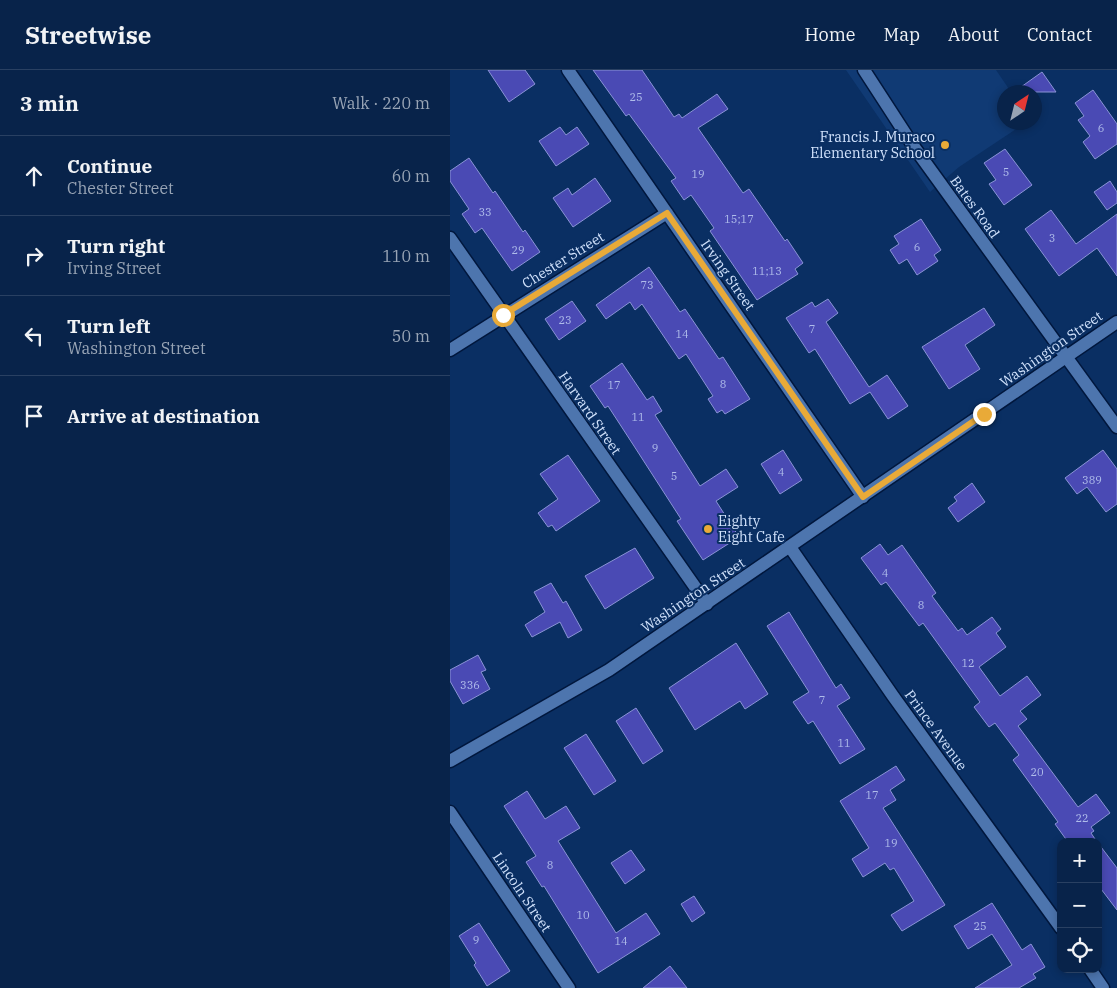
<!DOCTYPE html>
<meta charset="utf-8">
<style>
:root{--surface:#08234a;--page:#162f54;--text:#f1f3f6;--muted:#98a4b5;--line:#294062}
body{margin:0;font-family:"IBM Plex Serif",serif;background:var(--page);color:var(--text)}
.controls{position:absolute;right:15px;bottom:15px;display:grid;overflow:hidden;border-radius:10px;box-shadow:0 2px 8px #0003}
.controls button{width:45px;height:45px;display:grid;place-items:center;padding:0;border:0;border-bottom:1px solid var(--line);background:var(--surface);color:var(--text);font:25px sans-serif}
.compass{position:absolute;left:547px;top:15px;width:45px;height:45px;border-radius:50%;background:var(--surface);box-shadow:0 2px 8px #0003;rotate:35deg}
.stop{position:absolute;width:15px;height:15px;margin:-11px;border:4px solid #e9aa38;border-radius:50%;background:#fff}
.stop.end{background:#e9aa38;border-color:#fff;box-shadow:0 1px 5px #0008}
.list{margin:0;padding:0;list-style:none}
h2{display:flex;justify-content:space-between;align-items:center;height:65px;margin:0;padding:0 20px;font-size:21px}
h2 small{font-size:16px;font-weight:400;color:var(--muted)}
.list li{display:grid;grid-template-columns:32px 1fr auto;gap:15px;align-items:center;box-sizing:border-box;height:80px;padding:0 20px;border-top:1px solid var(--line)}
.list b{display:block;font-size:19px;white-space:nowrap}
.list p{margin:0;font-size:16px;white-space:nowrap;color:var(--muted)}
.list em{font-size:16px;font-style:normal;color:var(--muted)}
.icon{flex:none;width:28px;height:28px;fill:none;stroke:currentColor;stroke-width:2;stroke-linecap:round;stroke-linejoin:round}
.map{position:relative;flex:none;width:667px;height:918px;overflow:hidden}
header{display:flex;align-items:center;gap:30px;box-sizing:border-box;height:70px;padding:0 25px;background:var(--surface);border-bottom:1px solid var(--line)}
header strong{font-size:24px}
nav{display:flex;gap:28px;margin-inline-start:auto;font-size:18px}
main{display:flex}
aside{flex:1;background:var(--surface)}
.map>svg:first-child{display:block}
.built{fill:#103a74}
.building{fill:#4a4ab4;stroke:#8a93d6}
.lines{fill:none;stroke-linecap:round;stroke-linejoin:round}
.street-casing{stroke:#00173d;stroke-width:15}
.secondary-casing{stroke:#00173d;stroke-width:15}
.street{stroke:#4d75ae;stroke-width:12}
.secondary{stroke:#4d75ae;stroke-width:12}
.route{stroke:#e9aa38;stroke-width:6}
.poi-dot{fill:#e9aa38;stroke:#0a2f63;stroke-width:2}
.labels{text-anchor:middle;stroke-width:4;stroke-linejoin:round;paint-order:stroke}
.number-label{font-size:11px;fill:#afbcea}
.poi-label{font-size:14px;fill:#d1e2fc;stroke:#0a2f63;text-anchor:end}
.street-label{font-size:14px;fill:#d1e2fc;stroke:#0a2f63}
</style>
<header>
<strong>Streetwise</strong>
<nav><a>Home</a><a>Map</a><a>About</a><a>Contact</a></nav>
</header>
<main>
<aside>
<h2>3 min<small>Walk · 220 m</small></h2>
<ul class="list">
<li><svg class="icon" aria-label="ahead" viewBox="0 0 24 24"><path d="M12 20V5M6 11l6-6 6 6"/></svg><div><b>Continue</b><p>Chester Street</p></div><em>60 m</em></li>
<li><svg class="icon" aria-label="right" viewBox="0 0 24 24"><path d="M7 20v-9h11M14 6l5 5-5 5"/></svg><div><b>Turn right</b><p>Irving Street</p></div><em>110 m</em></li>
<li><svg class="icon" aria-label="left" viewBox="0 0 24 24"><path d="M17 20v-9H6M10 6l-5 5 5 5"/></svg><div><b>Turn left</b><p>Washington Street</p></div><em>50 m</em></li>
<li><svg class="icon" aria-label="arrive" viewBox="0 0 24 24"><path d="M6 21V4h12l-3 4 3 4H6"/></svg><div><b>Arrive at destination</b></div></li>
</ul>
</aside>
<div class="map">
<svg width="667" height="918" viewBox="0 0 667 918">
<rect width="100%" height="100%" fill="#0a2f63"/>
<!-- built -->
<path class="built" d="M396 0H546L561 22H554V52L575 53 509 97 480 122Z"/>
<!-- building -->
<path class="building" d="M38 0H75L85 14 59 32Z
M143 0H192L224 47 229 44 232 48 267 24 278 39 248 58 293 123 299 119 335 171 337 169 353 193 345 199 348 204 307 230 260 161 264 158 241 125 234 130 221 111 226 108 179 44 176 46Z
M592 2 606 22H564Z
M643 20 667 54V74L645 89 633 72 640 66 628 50 634 46 625 33Z
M110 57 116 65 127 57 139 74 106 96 89 71Z
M555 79 582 115 554 135 539 114 546 110 534 93Z
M19 88 43 123 45 121 73 162 75 160 90 182 62 201 32 158 25 163 12 144 19 139 0 111V101Z
M145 108 161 131 123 157 103 128 118 118 122 125Z
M660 111 667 122V133L657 140 644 122Z
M601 140 626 174 667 144V206L647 178 609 206 575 159Z
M471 149 491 180 484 185 488 191 467 205 457 189 449 194 440 180 449 174 444 166Z
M199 197 230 242 235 239 269 289 273 287 300 329 275 344 272 340 267 343 258 329 263 326 236 284 229 289 192 234 185 240 180 232 156 249 146 235Z
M378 229 388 243 376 252 419 317 437 305 458 336 438 349 420 322 400 334 365 279 359 283 336 248 362 232 365 237Z
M122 231 136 251 109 270 95 249Z
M534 238 545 255 515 275 530 299 499 319 472 277Z
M172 293 197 330 203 326 212 341 205 345 250 416 276 399 288 417 266 431 289 467 253 490 227 451 231 449 184 376 158 336 155 338 140 316Z
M333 380 352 410 330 424 311 394Z
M653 380 667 399V434L656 442 637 417 627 424 615 408Z
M118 385 150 431 106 461 102 455 98 457 88 443 108 429 90 404Z
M522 413 535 432 508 452 498 438 507 431 504 427Z
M430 474 438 485 452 475 486 523 482 526 508 561 512 558 517 565 542 547 551 559 546 563 556 577 529 597 550 626 577 606 591 625 570 641 577 649 568 656 628 737 646 724 660 743 641 757 644 761 641 763 647 772H618L605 754 608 752 563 690 569 685 545 653 539 657 524 637 530 632 473 553 469 556 436 512 431 515 411 488Z
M185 478 204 508 155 539 135 506Z
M101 513 113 533 116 531 132 560 118 568 110 552 82 567 75 555 95 542 84 522Z
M339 542 386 618 391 614 400 628 387 636 415 679 390 694 363 651 358 654 343 632 359 622 317 556Z
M286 573 318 624 295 639 290 631 245 660 219 618Z
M28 585 36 600 31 602 40 619 13 634 0 611V600Z
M186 638 213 681 193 694 166 651Z
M136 664 166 711 144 725 114 678Z
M446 696 455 710 440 720 446 730 433 738 495 835 452 861 441 845 464 831 444 798 440 800 435 793 413 807 402 789 419 778 390 731Z
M77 721 95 749 116 736 130 758 108 771 166 863 196 843 210 864 148 903 94 816 92 817 76 792 86 786 54 736Z
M648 773 667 798V840L648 815Z
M181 780 195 800 175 814 161 793Z
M244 826 255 843 242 852 231 834Z
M542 833 572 880 581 874 595 897 583 904 586 908 569 918H525L562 895 542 864 518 879 504 856Z
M29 853 60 901 37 916 24 895 26 893 9 866Z
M220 896 237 918H193Z"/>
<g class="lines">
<!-- street casing -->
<g class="street-casing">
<path id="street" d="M118 0 413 427
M414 0 464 77 667 357
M0 168 257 534
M0 280 217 143
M340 477 443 626 611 858
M0 742 119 918
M640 899 653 918"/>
</g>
<!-- secondary casing -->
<g class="secondary-casing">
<path id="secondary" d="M0 691 159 600 667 252"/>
</g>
<!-- street -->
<use href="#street" class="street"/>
<!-- secondary -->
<use href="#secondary" class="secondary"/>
</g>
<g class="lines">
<!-- route -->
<path class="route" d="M53 245 217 143 413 427 534 344"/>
</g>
<!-- markers -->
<g class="poi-dot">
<circle cx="495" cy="75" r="5"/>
<circle cx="258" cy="459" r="5"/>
</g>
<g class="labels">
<!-- number labels -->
<g class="number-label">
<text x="186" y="31">25</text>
<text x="651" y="62">6</text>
<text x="556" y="106">5</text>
<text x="248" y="108">19</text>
<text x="35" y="146">33</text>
<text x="289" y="153">15;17</text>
<text x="602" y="172">3</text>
<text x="467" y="181">6</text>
<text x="68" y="184">29</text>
<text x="317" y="205">11;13</text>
<text x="197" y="219">73</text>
<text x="115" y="254">23</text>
<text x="362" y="263">7</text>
<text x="232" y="268">14</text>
<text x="273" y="318">8</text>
<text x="164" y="319">17</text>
<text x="188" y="351">11</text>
<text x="205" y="382">9</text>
<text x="331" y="406">4</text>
<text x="224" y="410">5</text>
<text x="642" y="414">389</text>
<text x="435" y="507">4</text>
<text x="471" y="539">8</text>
<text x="518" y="597">12</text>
<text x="20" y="619">336</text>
<text x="372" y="634">7</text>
<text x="394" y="677">11</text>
<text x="587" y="706">20</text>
<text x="422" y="729">17</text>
<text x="632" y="752">22</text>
<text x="441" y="777">19</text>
<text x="100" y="799">8</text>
<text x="133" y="849">10</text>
<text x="530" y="860">25</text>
<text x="26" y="874">9</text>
<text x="171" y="875">14</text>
</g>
<!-- poi labels -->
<g class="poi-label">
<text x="485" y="72">Francis J. Muraco<tspan x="485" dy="16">Elementary School</tspan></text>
<text x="268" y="456" text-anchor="start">Eighty<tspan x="268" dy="16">Eight Cafe</tspan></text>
</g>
<!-- street labels -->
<g class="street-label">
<text transform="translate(525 137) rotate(54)" y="5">Bates Road</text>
<text transform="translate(113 190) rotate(-32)" y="5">Chester Street</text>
<text transform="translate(278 205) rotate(55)" y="5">Irving Street</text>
<text transform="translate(601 279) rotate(-35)" y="5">Washington Street</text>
<text transform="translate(140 343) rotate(55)" y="5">Harvard Street</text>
<text transform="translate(243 525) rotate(-34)" y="5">Washington Street</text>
<text transform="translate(486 660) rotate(54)" y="5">Prince Avenue</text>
<text transform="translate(72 822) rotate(56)" y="5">Lincoln Street</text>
</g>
</g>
</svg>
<div class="controls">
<button>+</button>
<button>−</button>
<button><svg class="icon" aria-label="locate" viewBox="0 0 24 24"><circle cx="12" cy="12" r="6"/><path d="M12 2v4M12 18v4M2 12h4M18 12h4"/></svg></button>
</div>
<svg class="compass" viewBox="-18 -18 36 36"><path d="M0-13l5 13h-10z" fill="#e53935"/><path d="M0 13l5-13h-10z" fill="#98a4b5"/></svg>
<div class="stop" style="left:53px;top:245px"></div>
<div class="stop end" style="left:534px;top:344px"></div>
</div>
</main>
